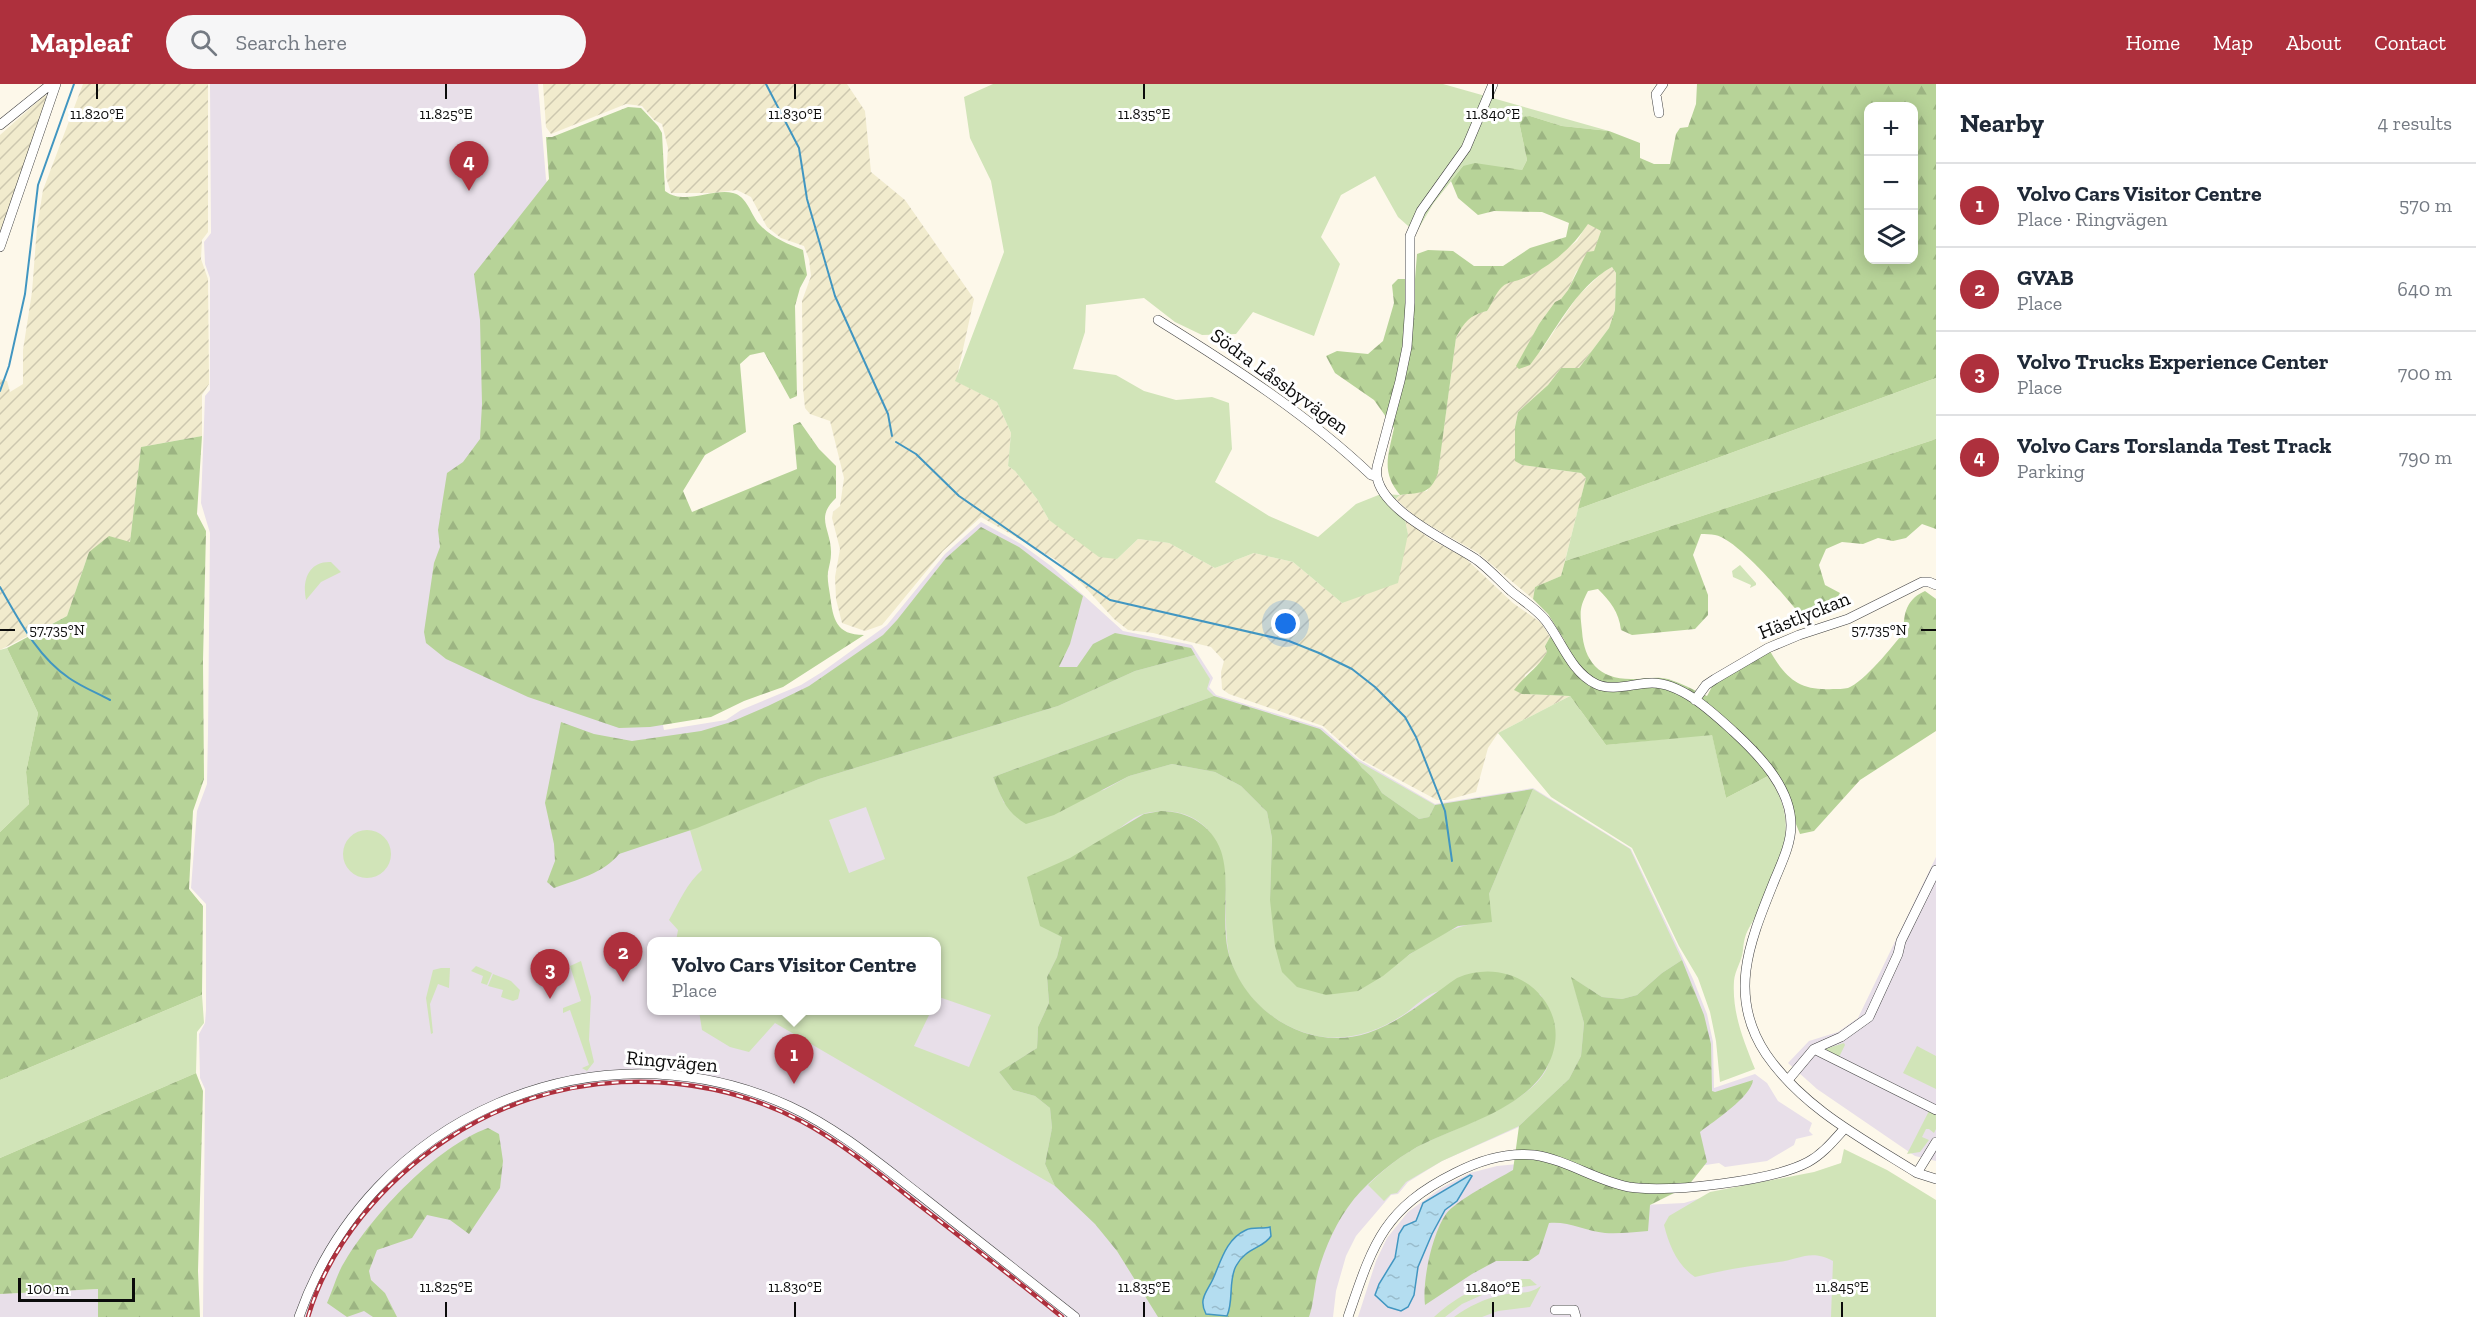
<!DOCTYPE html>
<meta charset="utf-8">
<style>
:root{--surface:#fff;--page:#f6f6f7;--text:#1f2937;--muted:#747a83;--line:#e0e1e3;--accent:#ae303d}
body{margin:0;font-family:"Zilla Slab",serif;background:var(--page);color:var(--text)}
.controls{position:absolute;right:18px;top:18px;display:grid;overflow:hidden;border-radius:12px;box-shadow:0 3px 15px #0003}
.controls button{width:54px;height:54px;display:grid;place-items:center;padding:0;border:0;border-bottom:2px solid var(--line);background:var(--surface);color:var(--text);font:30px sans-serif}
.scale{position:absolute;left:18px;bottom:15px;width:117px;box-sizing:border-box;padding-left:6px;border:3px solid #0b0b0b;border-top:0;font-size:16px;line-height:21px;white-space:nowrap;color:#0b0b0b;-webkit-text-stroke:4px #fff;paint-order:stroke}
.you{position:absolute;left:1286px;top:540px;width:21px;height:21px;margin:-15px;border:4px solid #fff;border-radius:50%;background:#1a73e8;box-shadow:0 0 0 9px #1a73e833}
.badge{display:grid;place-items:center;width:39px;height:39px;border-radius:50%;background:var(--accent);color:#fff;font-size:20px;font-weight:700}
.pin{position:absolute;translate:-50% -50px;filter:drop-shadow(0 2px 3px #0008)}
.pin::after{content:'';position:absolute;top:32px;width:21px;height:18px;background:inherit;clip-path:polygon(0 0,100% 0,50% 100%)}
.popup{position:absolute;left:647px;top:853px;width:294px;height:78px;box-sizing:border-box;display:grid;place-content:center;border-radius:12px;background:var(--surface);filter:drop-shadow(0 2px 4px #0005);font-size:20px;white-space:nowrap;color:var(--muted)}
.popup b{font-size:22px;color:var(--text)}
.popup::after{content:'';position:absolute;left:50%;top:100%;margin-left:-12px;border:12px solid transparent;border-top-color:var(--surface)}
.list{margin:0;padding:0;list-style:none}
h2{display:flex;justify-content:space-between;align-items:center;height:78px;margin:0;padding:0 24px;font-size:26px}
h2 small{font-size:20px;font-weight:400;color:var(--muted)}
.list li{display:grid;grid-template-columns:39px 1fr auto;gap:18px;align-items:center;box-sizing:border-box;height:84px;padding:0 24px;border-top:2px solid var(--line)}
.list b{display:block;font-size:22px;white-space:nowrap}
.list p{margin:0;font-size:20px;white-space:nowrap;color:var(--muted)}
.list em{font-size:20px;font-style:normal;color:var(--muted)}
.icon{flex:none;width:33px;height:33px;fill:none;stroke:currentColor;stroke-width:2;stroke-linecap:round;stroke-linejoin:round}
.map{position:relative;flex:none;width:1936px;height:1233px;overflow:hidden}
header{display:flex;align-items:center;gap:36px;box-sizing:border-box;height:84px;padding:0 30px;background:var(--accent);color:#fff}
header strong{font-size:28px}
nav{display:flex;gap:33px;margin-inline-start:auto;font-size:21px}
.search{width:420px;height:54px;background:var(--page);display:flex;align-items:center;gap:15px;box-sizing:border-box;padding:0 21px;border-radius:33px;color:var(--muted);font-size:22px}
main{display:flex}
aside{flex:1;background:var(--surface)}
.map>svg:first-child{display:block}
.industrial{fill:#e8dfe9;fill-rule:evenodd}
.farmland{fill:url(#farmland-furrows)}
.grass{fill:#d1e4b8;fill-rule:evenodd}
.forest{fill:url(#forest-firs);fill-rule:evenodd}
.water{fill:url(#water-ripples);stroke:#4196c1;stroke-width:1.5}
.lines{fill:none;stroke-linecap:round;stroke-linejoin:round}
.stream{stroke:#4196c1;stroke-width:2}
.minor-casing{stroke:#3e3e3e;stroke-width:10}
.minor{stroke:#fff;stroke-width:9}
.rail-casing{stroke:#ae303d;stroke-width:4.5}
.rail{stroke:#fff;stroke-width:2;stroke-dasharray:7;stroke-linecap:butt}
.ticks{fill:none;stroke:#0b0b0b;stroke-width:2}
.labels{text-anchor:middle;stroke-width:6;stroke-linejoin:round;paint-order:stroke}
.street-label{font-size:20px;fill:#0b0b0b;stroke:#fff}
.ticks-label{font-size:15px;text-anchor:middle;fill:#0b0b0b;stroke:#fff;stroke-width:6;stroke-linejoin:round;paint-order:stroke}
</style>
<header>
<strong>Mapleaf</strong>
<div class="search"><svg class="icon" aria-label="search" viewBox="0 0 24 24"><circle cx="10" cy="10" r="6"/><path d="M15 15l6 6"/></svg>Search here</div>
<nav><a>Home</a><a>Map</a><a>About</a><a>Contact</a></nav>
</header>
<main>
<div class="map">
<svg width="1936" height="1233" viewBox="0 0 1936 1233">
<defs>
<pattern id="farmland-furrows" width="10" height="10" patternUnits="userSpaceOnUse" patternTransform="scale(1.5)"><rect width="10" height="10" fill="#f1ebcd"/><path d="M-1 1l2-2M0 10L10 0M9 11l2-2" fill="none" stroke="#cdc8af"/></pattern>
<pattern id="forest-firs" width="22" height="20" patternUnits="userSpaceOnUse" patternTransform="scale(1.5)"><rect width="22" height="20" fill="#b7d398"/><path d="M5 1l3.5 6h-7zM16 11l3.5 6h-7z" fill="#9cb482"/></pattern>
<pattern id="water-ripples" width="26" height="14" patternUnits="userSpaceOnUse" patternTransform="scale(1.5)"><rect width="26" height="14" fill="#b4ddf0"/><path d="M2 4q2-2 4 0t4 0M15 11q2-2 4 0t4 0" fill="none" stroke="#99bccc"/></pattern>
</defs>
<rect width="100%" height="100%" fill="#fdf8ea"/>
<!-- industrial -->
<path class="industrial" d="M210 0H538L546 95 570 188 664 646 726 636 741 626 801 601 822 588 887 541 945 470 981 438 1021 460 1051 482 1123 547 1192 561 1213 594 1209 603 1216 611 1322 644 1356 674 1435 720 1533 704 1631 765 1693 895 1707 930 1713 958 1714 1004 1755 990 1767 999 1778 1017 1812 1039 1809 1047 1813 1051 1796 1055 1794 1061 1767 1077 1725 1083 1719 1079 1699 1082 1526 1054 1519 1043 1442 1077 1408 1098 1398 1110 1391 1111 1356 1152 1346 1172 1336 1207 1333 1233H203L205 1005 200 994 199 950 205 939 206 926V820L191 804 197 727 207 700 208 649 210 449 201 419 205 312 210 306V194L205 180 204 158 211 149ZM652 858H936V926H652Z
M1936 773V1077L1915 1072 1817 1005 1788 979 1809 957 1838 948 1858 934Z
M1518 1080 1643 1121 1684 1119 1708 1112 1805 1095 1894 1233H1358L1376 1177 1387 1154 1408 1128 1441 1104 1470 1089 1497 1082Z
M98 1205V1233H0V1210Z"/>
<!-- farmland -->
<path class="farmland" d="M83 0H208V148L202 156 201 175 208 195 209 300 202 311V352L141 363 130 458 89 468 67 532 0 566V295L7 297 10 308 23 300V266L32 208 37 143 43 106Z
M543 0H847L865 27 871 88 905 116 974 215 956 297 997 318 1011 349 1008 382 1015 387 1037 415 1049 436 1117 475 1138 455 1169 459 1215 484 1254 469 1293 478 1342 519 1408 450 1405 436 1430 455 1465 474 1513 519 1540 538 1545 545 1550 553 1545 562 1547 568 1543 576 1525 591 1522 610 1570 612 1498 649 1488 664 1476 708 1447 716H1437L1360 675 1323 642 1229 610 1222 605 1221 588 1224 577 1211 563 1153 549 1128 546 1114 535 1083 501 1056 476 981 433 943 467 882 541 865 547 842 539 836 515 835 493 840 465 832 434 833 428 840 422 844 394 830 337 810 330 805 324 803 304 802 217 811 192 809 175 804 162 781 154 767 143 751 113 737 106 711 109H671L666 93 668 64 662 40 654 36 642 22 626 20 551 50 546 43Z
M45 11 48 15 0 147V51Z
M1588 139 1601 147 1594 168 1576 188 1568 206 1561 215 1555 218 1539 240 1517 282 1541 267 1577 213 1602 189 1612 183 1616 189 1615 226 1609 244 1579 284H1561L1548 301 1518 328 1515 343 1516 377 1522 381 1581 389 1586 394 1561 492 1535 503 1533 515 1478 469 1417 434 1396 415 1400 411 1427 407 1438 388 1456 254 1465 237 1475 230 1487 227 1500 203 1511 197 1523 195 1541 184 1577 157Z"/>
<!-- grass -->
<path class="grass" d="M993 0H1443L1609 47 1562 42 1530 32 1518 33 1527 76 1522 86 1463 82 1433 120 1416 149 1398 133 1375 92 1341 111 1321 153 1340 180 1314 252 1253 228 1236 250 1202 251 1175 238 1144 214 1086 221 1085 248 1073 285 1116 291 1144 307 1176 316 1212 313 1229 319 1232 365 1215 398 1269 432 1318 453 1356 420 1381 410 1400 411 1389 421 1405 436 1408 450 1398 499 1342 519 1293 478 1254 469 1215 484 1169 459 1138 455 1117 475 1099 473 1049 436 1037 415 1015 387 1008 382 1011 349 997 318 955 297 1004 168 991 97 970 54 964 13Z
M1936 294V355L1565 477 1578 425Z
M331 478 341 488 321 498 306 516C302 497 308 477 331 478Z
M1740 481 1756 499V501L1750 504 1751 501 1733 493 1732 487Z
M7 564 38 629 26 688 29 720 0 748V566Z
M1195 571 1210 595 1207 605 1214 612 993 693 1004 719 1104 706 1129 692 1172 680 1215 688 1241 702 1267 728 1272 754 1270 816 1358 907C1392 886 1434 846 1472 840L1489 810 1533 705 1630 765 1682 876 1662 889 1637 911 1622 915 1602 913 1572 894 1584 939 1581 972 1569 995 1519 1042 1442 1077 1406 1098 1397 1109 1391 1110 1384 1117 1368 1101C1383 1086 1400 1072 1419 1062 1454 1044 1530 1021 1547 984 1550 978 1550 969 1551 962 1555 942 1551 927 1540 910 1514 910 1488 909 1463 908 1455 908 1443 906 1436 908 1425 912 1415 922 1406 929 1372 952 1334 962 1295 945 1262 931 1234 900 1228 865 1221 823 1238 766 1198 737 1182 726 1164 726 1146 729 1130 733 1117 748 1104 756 1087 766 1069 775 1052 784L1062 853 1057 873 1047 893 1049 919 1038 943 1037 964 999 988 1013 1006 1035 1012 1050 1024 1052 1044 1045 1080 1055 1102 775 939 749 968 730 963 702 946 699 927H931L914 962 969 983 991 931 939 913 937 916 936 858 676 857 678 846 669 836C679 818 687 799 702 786L690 746 819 695 1058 622 1135 587ZM866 723 885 775 849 789 829 736Z
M1570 612 1606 661 1712 650 1726 714 1768 692C1803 742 1779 779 1757 829 1749 846 1745 846 1743 866 1742 877 1735 886 1734 897 1732 929 1743 955 1755 985L1720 998 1716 957 1710 928 1698 894 1679 862 1632 764 1551 713 1498 649Z
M1356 676 1435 721 1429 733 1419 735 1382 709 1372 693 1362 684Z
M343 770a24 24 0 1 1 48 0a24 24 0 1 1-48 0Z
M581 877 591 913 589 956 594 978 587 987 582 984 589 981 570 926 563 929V924L581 917 570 882Z
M476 882 492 889 487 901 481 899 483 892 471 887Z
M441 884H450L449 904 438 900 430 920 433 949 431 950 426 914 433 886Z
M493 890 511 897 520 906 518 915 513 917 501 913 503 906 488 902Z
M202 911 204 939 197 948 196 989 0 1074V996Z
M1844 959 1845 961 1839 973 1825 965Z
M1917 962 1936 972V1005L1903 989Z
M1929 1027 1936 1031V1045L1934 1049 1929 1045H1926L1922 1053 1929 1056 1920 1068 1907 1070Z
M1844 1065 1887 1086 1936 1116V1233H1831L1833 1177C1811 1165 1800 1175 1779 1178 1750 1182 1723 1186 1695 1193 1677 1181 1669 1161 1664 1141L1669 1132 1710 1108 1814 1088 1841 1079Z
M1516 1195H1530L1537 1201 1491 1207 1462 1220 1445 1233H1434C1458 1211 1484 1198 1516 1195Z
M1541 1202 1530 1223 1498 1227 1482 1233H1454C1469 1222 1484 1215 1502 1211 1520 1207 1526 1212 1541 1202Z"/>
<!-- forest -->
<path class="forest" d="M1697 0H1936V294L1578 425 1586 394 1581 389 1522 381 1515 377V343L1518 328 1548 301 1561 284H1579L1609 244 1615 226 1616 189 1612 183C1575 203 1555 249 1530 281L1519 285 1516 282 1539 240 1555 218 1561 215 1568 206 1587 168 1594 167 1601 147 1588 140C1573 163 1550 183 1524 194 1516 198 1508 197 1502 203 1496 208 1492 220 1487 227 1470 231 1464 238 1456 254L1438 389C1430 411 1422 408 1400 411 1381 388 1388 372 1394 344L1374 316 1335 289 1326 272 1337 267 1368 270 1383 257 1394 219 1392 201 1398 195H1415L1417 170 1428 166 1453 167 1474 182H1503L1530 164 1566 153 1569 139 1542 128 1494 127 1478 131 1458 114 1451 97 1463 82 1475 79 1522 86 1527 76 1518 33 1530 32 1562 42 1609 47 1640 59V74L1654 80H1670L1676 50 1680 44 1688 43 1696 20ZM1868 22H1914V176H1868Z
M628 23 641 24 658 42 662 49 665 107C685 122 712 104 733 109 747 112 751 131 759 140 771 153 787 160 803 166L807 191 800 204 795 222 797 312 790 315 764 268 750 271 740 280 746 348 705 371 683 407 692 428 797 385 793 341 800 338 819 365 836 382V414C814 434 832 446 831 470 831 476 829 482 828 488 827 495 829 504 830 511 833 535 836 551 864 551L783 603 744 617 711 633 650 643 619 644 528 613 446 575 426 559 424 548 434 479 440 463 438 446 447 389 463 378 480 355 482 320 480 236 474 190 549 95 546 53H552Z
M202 352 197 430 206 447 203 577 204 695 193 727 189 805 203 822 202 911 0 996V748L29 720 26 688 38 629 7 564 67 532 89 468 109 452 130 458 141 363Z
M1936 355V445L1922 440 1906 454 1893 457 1878 454 1863 460 1842 458 1826 465 1819 481 1825 501 1840 509 1833 521 1798 528C1783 510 1737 455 1715 451 1711 450 1705 450 1701 450L1693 471 1708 511V531L1695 545 1632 551 1621 546C1619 528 1610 517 1598 505L1588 507C1579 524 1580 528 1582 547 1584 577 1599 595 1631 595 1644 595 1655 592 1668 595 1681 599 1694 606 1707 612L1714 599 1770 567C1786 595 1800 607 1833 605 1837 605 1844 605 1848 604 1864 598 1893 562 1904 548 1903 529 1907 515 1925 507L1936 515V647L1860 696 1814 747 1800 750 1776 691 1768 692 1726 714 1712 651 1606 661 1570 612 1522 610 1514 606C1524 592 1540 582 1547 568L1545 562 1550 553 1565 557 1548 530 1533 515 1535 503 1561 492 1565 477Z
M981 443 1019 463 1083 512 1070 560 1059 583H1077L1093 560 1115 549 1191 564 1195 571 1135 587 1058 622 819 695 697 744 619 770C604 789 576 796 554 804L547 798 555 777 554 760 545 719 561 638 594 650 632 657 701 647 731 638 768 622 809 602 883 551 897 536 946 474Z
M1214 612 1320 645 1356 676 1362 684 1372 693 1382 709 1419 735 1429 733 1435 721 1533 705 1489 810 1492 838 1458 842 1410 870 1383 892 1358 907 1326 911 1297 903 1282 888 1275 862 1270 816 1272 754 1267 728 1241 702 1215 688 1172 680 1129 692 1054 731 1026 740C1006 728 1002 715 993 693Z
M1161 727C1187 727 1212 741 1221 767 1231 798 1221 835 1228 867 1243 927 1308 969 1368 949 1401 938 1429 913 1457 894 1516 868 1579 924 1547 983 1524 1026 1458 1042 1417 1063 1394 1076 1371 1095 1354 1115 1337 1136 1325 1163 1318 1188 1314 1203 1314 1219 1309 1233H1158L1117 1167 1095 1140 1055 1102 1045 1080 1052 1044 1050 1024 1035 1012 1013 1006 999 988 1037 964 1038 943 1049 919 1047 893 1057 873 1062 853 1040 842 1027 793 1070 774 1144 730Z
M1682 876 1704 931 1711 960 1712 1007 1715 1008 1753 996C1751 1013 1714 1037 1700 1048L1707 1078 1688 1102 1650 1121 1648 1147C1634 1148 1619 1150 1605 1149 1586 1147 1568 1137 1549 1139L1539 1170 1529 1177H1496L1472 1190 1425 1221C1422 1197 1432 1150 1446 1130 1455 1117 1498 1095 1513 1086L1519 1042 1569 995 1581 972 1584 939 1571 893 1602 913 1622 915 1637 911 1662 889Z
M196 989 203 1007 198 1187 200 1233H98V1205L0 1210V1074Z
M488 1044 499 1050 503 1077 500 1104 469 1150 450 1136 427 1131 412 1154 377 1166 369 1187 371 1196 385 1209 397 1233H373L364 1227 347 1233 327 1219C333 1206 337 1189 345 1177 374 1129 436 1063 488 1044Z"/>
<!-- water -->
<path class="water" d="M1470 1091 1472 1092 1457 1117 1445 1126 1432 1150 1418 1183 1414 1211 1408 1223 1401 1227 1388 1223 1375 1211 1379 1200 1395 1174 1399 1150 1404 1142 1416 1137 1423 1119Z
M1270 1143 1271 1152C1264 1164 1245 1164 1236 1182 1228 1197 1234 1216 1227 1232L1206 1230C1198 1215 1207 1208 1213 1195 1221 1177 1226 1155 1246 1146 1252 1143 1263 1145 1270 1143Z"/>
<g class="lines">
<!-- stream -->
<path class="stream" d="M766 0 799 64 807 115 835 212 888 330 892 352
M0 307 9 282 25 210 38 101 74 0
M896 358 916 370 959 412 1110 516 1289 557 1319 569 1352 585 1375 603 1405 633 1416 653 1445 727 1452 777
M0 503C19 536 37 572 69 594 82 603 97 609 110 616"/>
<!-- minor casing -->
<g class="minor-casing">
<path id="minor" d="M1493 0 1466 64 1421 127 1410 152V219L1407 263 1400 297 1377 383C1370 423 1451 458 1477 476 1489 485 1500 497 1511 507 1523 517 1537 525 1546 537 1562 558 1571 588 1596 600 1613 608 1634 599 1652 599 1682 599 1713 629 1734 648 1759 671 1791 704 1791 741 1791 760 1782 778 1775 795 1751 855 1726 910 1766 970 1803 1024 1863 1055 1917 1089L1936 1095
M1659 29 1656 10 1663 0
M0 41 51 0
M0 163 56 0
M1158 236C1232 282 1308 331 1371 391L1376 392
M1695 616 1706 601 1715 595 1768 564 1799 551 1848 535 1922 498H1929L1936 501
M1814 965 1841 953 1869 933 1898 870 1901 857 1936 786
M1788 996 1814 965 1936 1026
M1917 1089 1936 1058
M1555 1226H1574L1576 1233
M299 1233C369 1033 595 934 789 1022 839 1045 881 1081 924 1114 974 1154 1025 1193 1075 1233
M1348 1233C1373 1160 1383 1125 1455 1089 1480 1076 1506 1068 1534 1071 1568 1076 1596 1097 1629 1103 1669 1109 1773 1097 1808 1078 1823 1070 1834 1056 1845 1044"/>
</g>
<!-- minor -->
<use href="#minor" class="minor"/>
<!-- rail casing -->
<g class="rail-casing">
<path id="rail" d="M308 1233C329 1161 384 1097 446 1056 551 985 690 979 801 1037 844 1060 881 1091 919 1121 967 1158 1015 1195 1062 1233"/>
</g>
<!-- rail -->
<use href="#rail" class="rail"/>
</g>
<!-- ticks -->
<path class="ticks" d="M97 0V15M446 0V15M795 0V15M1144 0V15M1493 0V15M0 546H15M1921 546H1936M446 1218V1233M795 1218V1233M1144 1218V1233M1493 1218V1233M1842 1218V1233"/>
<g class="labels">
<!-- street labels -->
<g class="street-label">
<text transform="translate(1280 297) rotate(36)" y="7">Södra Låssbyvägen</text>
<text transform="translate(1804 531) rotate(-22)" y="7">Hästlyckan</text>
<text transform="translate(672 977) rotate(5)" y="7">Ringvägen</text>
</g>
</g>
<g class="ticks-label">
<text x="97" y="35">11.820°E</text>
<text x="446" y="35">11.825°E</text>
<text x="795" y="35">11.830°E</text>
<text x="1144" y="35">11.835°E</text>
<text x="1493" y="35">11.840°E</text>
<text x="57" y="551">57.735°N</text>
<text x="1879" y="551">57.735°N</text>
<text x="446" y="1208">11.825°E</text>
<text x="795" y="1208">11.830°E</text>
<text x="1144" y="1208">11.835°E</text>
<text x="1493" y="1208">11.840°E</text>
<text x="1842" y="1208">11.845°E</text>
</g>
</svg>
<div class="controls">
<button>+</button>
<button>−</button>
<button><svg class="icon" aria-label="layers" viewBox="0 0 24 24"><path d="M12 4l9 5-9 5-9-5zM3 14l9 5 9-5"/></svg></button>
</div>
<div class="scale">100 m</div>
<div class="you"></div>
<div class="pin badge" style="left:794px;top:1000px">1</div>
<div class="popup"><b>Volvo Cars Visitor Centre</b>Place</div>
<div class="pin badge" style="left:623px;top:898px">2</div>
<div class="pin badge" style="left:550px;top:915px">3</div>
<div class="pin badge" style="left:469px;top:107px">4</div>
</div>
<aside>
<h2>Nearby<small>4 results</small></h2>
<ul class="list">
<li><span class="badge">1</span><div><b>Volvo Cars Visitor Centre</b><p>Place · Ringvägen</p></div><em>570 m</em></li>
<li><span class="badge">2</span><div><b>GVAB</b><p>Place</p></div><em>640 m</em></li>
<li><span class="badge">3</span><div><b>Volvo Trucks Experience Center</b><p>Place</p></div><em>700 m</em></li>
<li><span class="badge">4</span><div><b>Volvo Cars Torslanda Test Track</b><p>Parking</p></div><em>790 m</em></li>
</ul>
</aside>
</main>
